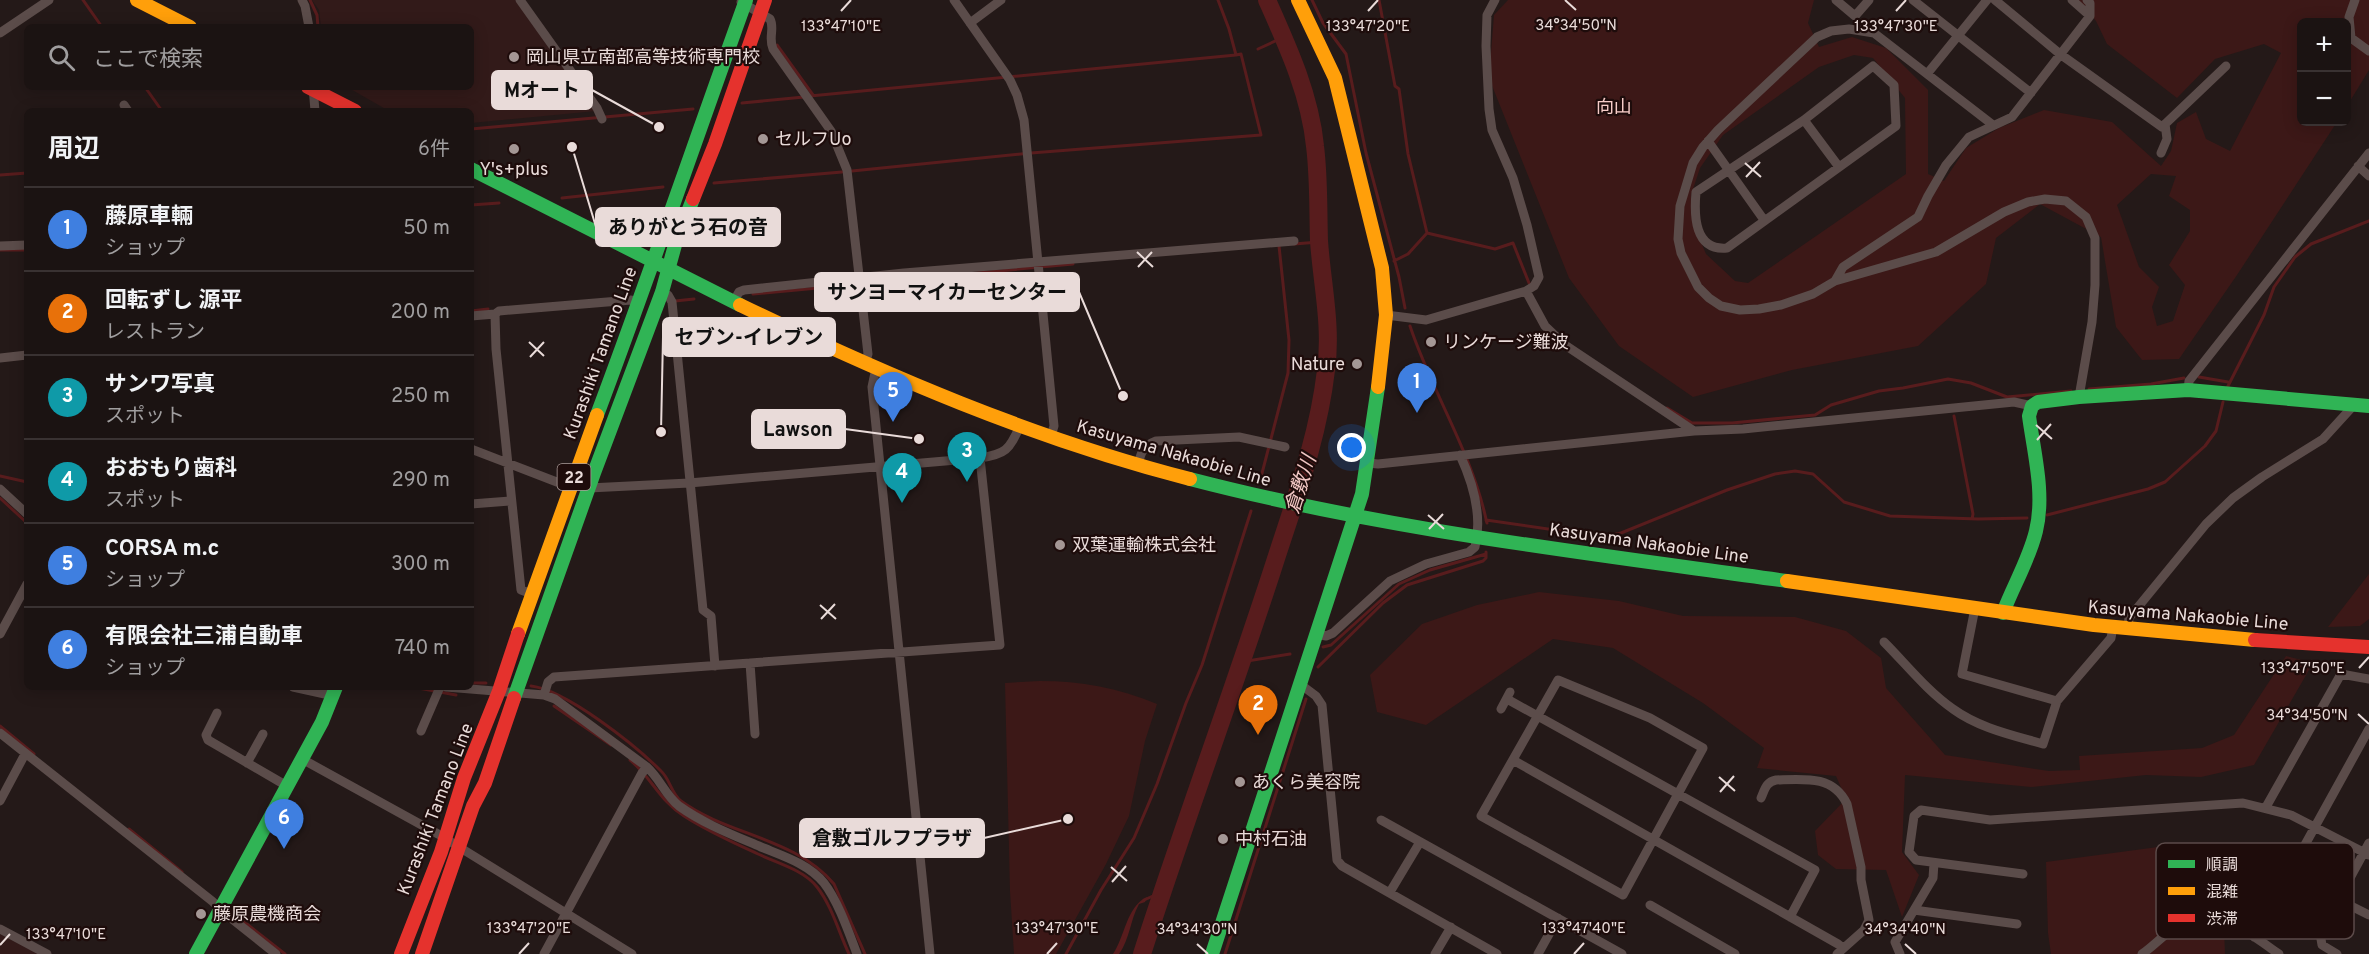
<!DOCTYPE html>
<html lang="ja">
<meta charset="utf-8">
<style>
:root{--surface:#1b1312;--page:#282020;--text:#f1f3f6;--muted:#a09e9f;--line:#393232;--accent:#0f766e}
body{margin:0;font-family:Overpass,"Noto Sans JP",sans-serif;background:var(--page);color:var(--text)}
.controls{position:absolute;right:18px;top:18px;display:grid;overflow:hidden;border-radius:9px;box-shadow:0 3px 15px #0003}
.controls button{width:54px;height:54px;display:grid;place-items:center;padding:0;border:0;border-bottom:2px solid var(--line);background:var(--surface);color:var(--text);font:30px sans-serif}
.you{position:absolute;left:1352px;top:448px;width:21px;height:21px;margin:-15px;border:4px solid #fff;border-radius:50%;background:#1a73e8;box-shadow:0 0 0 9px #1a73e833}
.badge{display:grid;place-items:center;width:39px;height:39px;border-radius:50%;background:var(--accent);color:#fff;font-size:20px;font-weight:700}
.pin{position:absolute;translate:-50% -50px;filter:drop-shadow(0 2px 3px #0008)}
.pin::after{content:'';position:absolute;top:32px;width:21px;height:18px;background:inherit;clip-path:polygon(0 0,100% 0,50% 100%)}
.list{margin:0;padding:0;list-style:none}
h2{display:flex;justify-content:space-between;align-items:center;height:78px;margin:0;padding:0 24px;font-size:26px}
h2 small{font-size:20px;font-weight:400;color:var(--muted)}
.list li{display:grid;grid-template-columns:39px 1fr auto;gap:18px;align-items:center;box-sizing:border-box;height:84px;padding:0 24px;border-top:2px solid var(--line)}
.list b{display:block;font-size:22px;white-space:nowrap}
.list p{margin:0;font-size:20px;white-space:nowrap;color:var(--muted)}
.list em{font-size:20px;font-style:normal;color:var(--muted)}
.icon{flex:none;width:33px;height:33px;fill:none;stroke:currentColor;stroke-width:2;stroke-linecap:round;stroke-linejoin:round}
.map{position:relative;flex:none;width:2369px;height:954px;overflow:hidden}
.search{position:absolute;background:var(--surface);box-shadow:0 3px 15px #0003;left:24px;top:24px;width:450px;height:66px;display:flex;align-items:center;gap:15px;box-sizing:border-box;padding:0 21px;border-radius:9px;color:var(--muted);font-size:22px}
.panel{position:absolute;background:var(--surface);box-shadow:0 3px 15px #0003;left:24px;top:108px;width:450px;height:582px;border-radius:9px}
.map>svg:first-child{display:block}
.built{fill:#321a19}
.green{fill:#3c1817;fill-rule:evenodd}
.water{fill:#581c1d}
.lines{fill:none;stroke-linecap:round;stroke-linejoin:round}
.stream{stroke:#581c1d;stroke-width:3}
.river{stroke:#581c1d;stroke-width:18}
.street{stroke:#5b4c4a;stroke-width:9}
.fast{stroke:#30b455;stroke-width:14}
.slow{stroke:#ff9f0a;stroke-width:14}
.jam{stroke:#e5322d;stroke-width:14}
.ticks{fill:none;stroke:#e9dbd9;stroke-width:2}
.poi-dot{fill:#a49795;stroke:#1e0c0b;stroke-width:2}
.labels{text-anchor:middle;stroke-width:4.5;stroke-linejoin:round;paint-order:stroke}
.shield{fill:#1e0c0b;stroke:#ac9d9b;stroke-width:1.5}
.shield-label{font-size:16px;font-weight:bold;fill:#e9dbd9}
.poi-label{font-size:18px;fill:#e9dbd9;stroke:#1e0c0b;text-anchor:start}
.park-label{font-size:18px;fill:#f7ccc8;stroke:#1e0c0b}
.street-label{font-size:18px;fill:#e9dbd9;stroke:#1e0c0b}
.water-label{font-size:20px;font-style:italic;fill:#f2c7c4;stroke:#1e0c0b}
.key{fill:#1e0c0b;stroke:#5b4a49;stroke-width:1.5}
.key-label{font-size:16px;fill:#e9dbd9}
.ticks-label{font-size:15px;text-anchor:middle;fill:#e9dbd9;stroke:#1e0c0b;stroke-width:4.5;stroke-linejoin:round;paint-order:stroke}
.leader{fill:none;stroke:#e9dbd9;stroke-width:2}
.callout-dot{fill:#e9dbd9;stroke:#1e0c0b;stroke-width:2}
.callout{fill:#e9dbd9;stroke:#e9dbd9;stroke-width:2}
.callout-label{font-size:20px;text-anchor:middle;font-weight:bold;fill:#111}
</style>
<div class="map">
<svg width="2369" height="954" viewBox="0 0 2369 954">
<rect width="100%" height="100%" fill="#241918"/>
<!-- built -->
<path class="built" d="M312 0H517L596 111 471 123V111H389L347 87H471V27H321L319 10Z
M0 934 39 954H0Z"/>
<!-- green -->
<path class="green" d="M1508 0H1814L1808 23 1819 47 1852 37 1886 48 1928 90V174L1944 181 1966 148 1999 128 2044 110 2112 122 2161 166 2171 151 2177 123 2196 112 2206 139 2230 151 2281 53 2264 44 2215 59 2177 98 2107 44 2096 21 2078 0H2369V70L2347 106 2346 22H2302V122H2337L2237 275 2179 359 2142 360 2116 327 2101 237 2040 204 1996 238 1986 284 1918 346 1792 370 1693 397 1619 346 1569 278 1489 78 1494 15ZM1854 55 1873 58 1905 98 1906 174 1748 283 1735 281 1706 254 1693 223 1691 195 1700 168 1723 135 1819 67ZM2151 174 2176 176 2169 196 2190 210V231L2169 265 2185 285 2173 321 2157 326 2152 307 2159 287 2139 267 2117 205Z
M2369 574V619L2360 626 2328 627Z
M1539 592 1619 601 1683 616 1795 617 1846 631 1881 658 1886 688 1945 755 2049 771 2080 770 2079 756 2202 748 2234 735 2286 656 2313 663 2254 765 2201 777 2146 775 2031 787 1905 775 1902 852 1919 875 1902 917 1886 870 1836 869 1818 855 1815 831 1846 799 1836 776 1757 768 1764 748 1703 703 1613 648 1553 639 1426 725 1377 712 1370 675 1422 624 1477 605Z
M1040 681C1080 681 1120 688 1157 704L1145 741 1129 816 1106 864 1056 954H1014L1010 891 1005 683Z
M2158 847 2221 851 2225 954H2051L2048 933 2046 862Z"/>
<!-- water -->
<path class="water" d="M1147 897 1145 902 1139 904C1130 920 1130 939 1119 954H1113C1125 937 1126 907 1147 897Z"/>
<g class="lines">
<!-- stream -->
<path class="stream" d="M83 0 102 27
M310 0 317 15 318 27
M1312 0 1323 23 1346 54 1366 153 1399 277 1405 308
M1379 0 1395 86 1399 89 1408 154 1427 233 1408 254 1394 261
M777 45 813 95
M1258 49 1284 37
M145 87 162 111
M810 96 1236 55
M742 103 804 97
M471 129 693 109
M852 171 1031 153 1261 135 1241 54 1236 55 1229 29 1218 0
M0 175 27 173
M714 183 842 172
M562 198 663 187
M471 205 499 203
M1427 233 1495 249 1513 243 1529 283
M1294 244 1319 242
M0 250H27
M753 294 1073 264
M675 301 694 299
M471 311 488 309
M1410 326C1432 392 1471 451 1486 519
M2199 377 2228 382
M2227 388 2264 315 2274 287 2295 257 2311 244 2369 221
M2089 389 2151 384 2184 378
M1667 408 1692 423H1732L1815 415 1831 405 1879 391 1903 388 1948 379 1971 383 2007 397 2071 391
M1954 416 1973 514 1972 519
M0 476 27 482
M1260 481 1288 373 1289 340 1279 246
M0 498 27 523
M2047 515 2148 489 2165 482 2205 446 2216 431 2223 402
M1487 523 1486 520 1603 537 1621 533 1727 490 1775 474 1795 471 1813 474 1844 502 1890 516 1978 519 2027 518
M1323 647 1331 645 1399 584 1430 570 1486 554
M1241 662 1290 654
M1318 667 1383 603 1407 585 1483 561 1486 558V552
M471 683H486
M531 686C566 690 635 745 661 771 670 779 671 793 681 801 727 835 796 838 834 884L865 954
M413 687 456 695
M554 706 611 745
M0 726 34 754
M630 760C652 778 659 800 684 816 707 831 732 842 758 854 777 863 804 870 817 887 832 906 839 933 849 954
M129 829 182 872
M1144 900 1162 892
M243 921 285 954
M1066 954 1101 890 1134 838 1157 784 1186 703 1202 665 1251 511
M1225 954 1306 699"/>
<!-- river -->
<path class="river" d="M1142 954C1183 826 1230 700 1272 571 1293 505 1318 440 1326 370 1332 326 1322 284 1319 241 1318 209 1319 178 1315 146 1310 95 1288 47 1267 0"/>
<!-- street -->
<path class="street" d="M302 0 305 6 309 27
M520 0 597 108 602 119
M954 0 1010 80 1017 95 1024 120 1054 426 1051 436
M1836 0 1855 16 1869 0
M1913 0 2031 93
M1995 0 2060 54 2162 127 2226 66
M2072 0 2090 16
M2355 0 2349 17 2351 38 2369 51
M741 2 770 19C775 28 768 38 773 49L831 131 847 170 868 354 865 364
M970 23 1001 0
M0 33 49 0
M1873 66 1894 85 1896 126 1727 248C1694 251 1694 215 1696 192L1804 120Z
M1927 74 1987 0
M313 87 315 111
M124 105 128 111
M1804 120 1839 167
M1993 125 1874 33 1849 29 1831 31 1817 37 1718 130 1703 147 1693 163 1680 206 1678 239 1681 253 1698 287 1709 298 1721 306 1740 310 1759 309 1781 305 1813 294 1835 281 1936 252 2004 212 2028 202 2045 199 2066 201 2086 217 2095 238V285L2092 322 2079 397
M1708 141 1764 220
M2161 153 2167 139 2165 124
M2358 166 2369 176
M0 246 27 245
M1835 281 1843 267 1918 217 1928 196 1946 165 1969 137 2012 117 2090 16V3L2087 0
M1526 291 1545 326 1565 345 1694 431
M668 295 672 302 703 610 711 616 715 666
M734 301 739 292 744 290 904 273 1294 241
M495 314 496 349 521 590 532 594
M1386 315 1426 320 1526 291 1534 286 1539 277 1527 225 1513 178 1492 130 1489 109 1486 46 1487 15 1495 0
M471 316 495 314 499 311 631 300 639 303
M0 358 27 355
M876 368 872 387 930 954
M2188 390 2189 381 2369 153
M471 449 562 484 589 488 689 483 980 458C1006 454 1009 450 1020 426
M1368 463 1378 464 1694 431 1743 429 2014 402 2032 406
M1138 465C1141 452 1143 446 1156 441L1239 437 1285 447
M0 489 27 514
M471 504 511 501
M1975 608 1962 674 2057 701 2111 638 2113 627
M2128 628 2129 618 2206 524 2233 498 2262 477 2323 439 2354 405
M0 634 27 584
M1316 634 1326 636 1333 633 1390 581 1426 564 1469 552 1475 547C1483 515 1473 483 1460 455
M1884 642C1906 664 1927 691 1953 709 1979 728 2012 735 2043 744L2057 701
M750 663 755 734
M1558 680 1650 718 1703 748 1623 895 1481 816Z
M1300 684 1316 696 1322 705 1337 860 1342 866 1497 954
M293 687 334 696
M446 687 544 695 555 699 647 767C660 779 666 796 679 806 704 824 733 835 761 847 783 856 809 864 824 883 838 901 849 933 857 954
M544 695 548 682 554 677 1000 645 980 458
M1507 699 1815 870 1790 917
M1501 709 1510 692
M217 713 206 735 208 740 287 786
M421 731 440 687
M0 733 212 901 227 915 276 954
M302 759 438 834 632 954
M1513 760 1838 944 1843 948
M247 763 263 734
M1761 798C1765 789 1766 782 1776 780 1804 779 1833 775 1847 804L1861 867V880L1869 920 1864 930 1837 954
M0 801 25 754
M2266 807 2341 674 2369 679
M1381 820 1622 954
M2023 874 1916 860 1909 852 1914 816 1921 810 1990 820 2243 803 2291 815 2369 855
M1390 892 1420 842
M2339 900 2369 915
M1650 905 1735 954
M1914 910 2017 924
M0 929 47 954
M2254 937 2369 729
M544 954 642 773 647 767
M1435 954 1451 927
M1538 954 1558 918
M1900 954 1895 942 1933 878 1934 863
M2142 954C2155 945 2165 933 2179 925 2214 902 2250 934 2279 954
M2337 954 2322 945 2320 933 2369 843"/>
<!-- fast -->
<path class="fast" d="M471 169 740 305
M597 415C649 277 696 138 746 0
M1190 479C1386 530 1587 553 1787 581
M2003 613C2013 586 2029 560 2036 531 2045 494 2034 453 2029 416L2032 406 2038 402 2079 397 2188 390 2369 406
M514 698 594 473 662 292 675 245 693 199
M196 954 322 722 336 687
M1212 954 1362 494 1378 387"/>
<!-- slow -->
<path class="slow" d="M137 0 190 27
M1298 0 1335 78 1382 268 1386 315 1378 387
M740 305C885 375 1034 439 1190 479
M1787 581 2094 625 2255 640
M518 634 597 415"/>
<!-- jam -->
<path class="jam" d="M308 87 355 111
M693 199 715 144 765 0
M2255 640 2369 647
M401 954 441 852 464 778 499 691 518 634
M422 954 473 806 485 783 514 698"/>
</g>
<!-- ticks -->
<path class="ticks" d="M1565 0 1576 10M841 11 851 0M1368 11 1378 0M1896 11 1906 0M1745 163 1761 177M1746 177 1760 162M1137 252 1153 267M1138 267 1152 252M529 342 544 356M530 357 544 342M2036 425 2052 439M2037 440 2051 424M1428 515 1444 529M1429 529 1443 514M820 605 836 619M821 619 835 604M2359 668 2369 657M2358 714 2369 724M1719 777 1735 791M1720 792 1734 776M1111 867 1127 881M1112 882 1126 866M1197 944 1208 954M1905 944 1916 954M0 945 10 934M519 954 529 943M1047 954 1057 943M1574 954 1584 943"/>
<!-- markers -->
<g class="poi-dot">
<circle cx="514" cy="57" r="6"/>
<circle cx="763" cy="139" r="6"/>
<circle cx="514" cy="149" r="6"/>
<circle cx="1431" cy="342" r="6"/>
<circle cx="1357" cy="364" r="6"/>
<circle cx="1060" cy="545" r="6"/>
<circle cx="1240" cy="782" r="6"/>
<circle cx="1223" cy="839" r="6"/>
<circle cx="201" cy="914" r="6"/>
</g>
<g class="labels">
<!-- shield labels -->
<rect class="shield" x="557.5" y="464" width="33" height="26" rx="4.5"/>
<g class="shield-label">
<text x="574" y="483">22</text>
</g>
<!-- poi labels -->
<g class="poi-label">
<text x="526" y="63">岡山県立南部高等技術専門校</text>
<text x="775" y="145">セルフUo</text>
<text x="514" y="175" text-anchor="middle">Y's+plus</text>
<text x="1443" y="348">リンケージ難波</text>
<text x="1345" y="370" text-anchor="end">Nature</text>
<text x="1072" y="551">双葉運輸株式会社</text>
<text x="1252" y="788">あくら美容院</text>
<text x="1235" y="845">中村石油</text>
<text x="213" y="920">藤原農機商会</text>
</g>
<!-- park labels -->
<g class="park-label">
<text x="1614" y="113">向山</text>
</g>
<!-- street labels -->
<g class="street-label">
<text transform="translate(600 353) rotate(-70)" y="6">Kurashiki Tamano Line</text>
<text transform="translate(1174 453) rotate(16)" y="6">Kasuyama Nakaobie Line</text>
<text transform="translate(1649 543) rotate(8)" y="6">Kasuyama Nakaobie Line</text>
<text transform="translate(2188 615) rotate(5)" y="6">Kasuyama Nakaobie Line</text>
<text transform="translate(435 809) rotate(-69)" y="6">Kurashiki Tamano Line</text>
</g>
<!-- water labels -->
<g class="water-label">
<text transform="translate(1300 484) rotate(-72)" y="7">倉敷川</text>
</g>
</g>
<!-- legend -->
<rect x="2156" y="843" width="198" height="96" rx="9" class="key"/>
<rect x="2168" y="860" width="27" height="8" fill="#30b455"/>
<rect x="2168" y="887" width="27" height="8" fill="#ff9f0a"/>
<rect x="2168" y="914" width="27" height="8" fill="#e5322d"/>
<g class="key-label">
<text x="2206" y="870">順調</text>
<text x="2206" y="897">混雑</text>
<text x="2206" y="924">渋滞</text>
</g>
<g class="ticks-label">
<text x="1576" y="30">34°34'50"N</text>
<text x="841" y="31">133°47'10"E</text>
<text x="1368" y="31">133°47'20"E</text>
<text x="1896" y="31">133°47'30"E</text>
<text x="2303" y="673">133°47'50"E</text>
<text x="2307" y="720">34°34'50"N</text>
<text x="529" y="933">133°47'20"E</text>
<text x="1057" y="933">133°47'30"E</text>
<text x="1584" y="933">133°47'40"E</text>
<text x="1197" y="934">34°34'30"N</text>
<text x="1905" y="934">34°34'40"N</text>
<text x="66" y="939">133°47'10"E</text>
</g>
<!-- callouts -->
<path class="leader" d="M659 127L592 90M572 147L596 227M1123 396L1079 292M661 432L663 337M919 439L845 429M1068 819L984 838"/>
<g class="callout-dot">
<circle cx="659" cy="127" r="6"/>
<circle cx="572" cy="147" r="6"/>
<circle cx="1123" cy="396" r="6"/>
<circle cx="661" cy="432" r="6"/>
<circle cx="919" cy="439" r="6"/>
<circle cx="1068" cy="819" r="6"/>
</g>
<g class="callout">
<rect x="492" y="71" width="100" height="38" rx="6"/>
<rect x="596" y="208" width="184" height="38" rx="6"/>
<rect x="815" y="273" width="264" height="38" rx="6"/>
<rect x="663" y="318" width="172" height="38" rx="6"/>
<rect x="752" y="410" width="93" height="38" rx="6"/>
<rect x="800" y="819" width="184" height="38" rx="6"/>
</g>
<g class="callout-label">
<text x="542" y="97">Mオート</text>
<text x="688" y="234">ありがとう石の音</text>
<text x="947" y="299">サンヨーマイカーセンター</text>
<text x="749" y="344">セブン-イレブン</text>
<text x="798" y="436">Lawson</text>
<text x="892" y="845">倉敷ゴルフプラザ</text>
</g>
</svg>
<div class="controls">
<button>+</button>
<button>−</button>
</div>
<div class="you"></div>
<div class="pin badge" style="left:1417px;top:413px;background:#3f7fe0">1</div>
<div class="pin badge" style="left:1258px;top:735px;background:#e8710a">2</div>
<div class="pin badge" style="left:967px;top:482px;background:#0f9aa8">3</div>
<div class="pin badge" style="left:902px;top:503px;background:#0f9aa8">4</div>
<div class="pin badge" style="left:893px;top:422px;background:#3f7fe0">5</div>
<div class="pin badge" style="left:284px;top:849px;background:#3f7fe0">6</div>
<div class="search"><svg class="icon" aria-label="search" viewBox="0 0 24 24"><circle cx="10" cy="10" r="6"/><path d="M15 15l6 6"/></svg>ここで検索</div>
<section class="panel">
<h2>周辺<small>6件</small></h2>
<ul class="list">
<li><span class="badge" style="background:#3f7fe0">1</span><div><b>藤原車輛</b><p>ショップ</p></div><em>50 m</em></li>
<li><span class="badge" style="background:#e8710a">2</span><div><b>回転ずし 源平</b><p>レストラン</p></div><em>200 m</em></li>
<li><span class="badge" style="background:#0f9aa8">3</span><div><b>サンワ写真</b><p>スポット</p></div><em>250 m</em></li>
<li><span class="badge" style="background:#0f9aa8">4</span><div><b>おおもり歯科</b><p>スポット</p></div><em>290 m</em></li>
<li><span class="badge" style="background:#3f7fe0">5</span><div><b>CORSA m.c</b><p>ショップ</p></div><em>300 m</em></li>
<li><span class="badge" style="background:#3f7fe0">6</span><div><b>有限会社三浦自動車</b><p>ショップ</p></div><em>740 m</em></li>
</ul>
</section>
</div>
